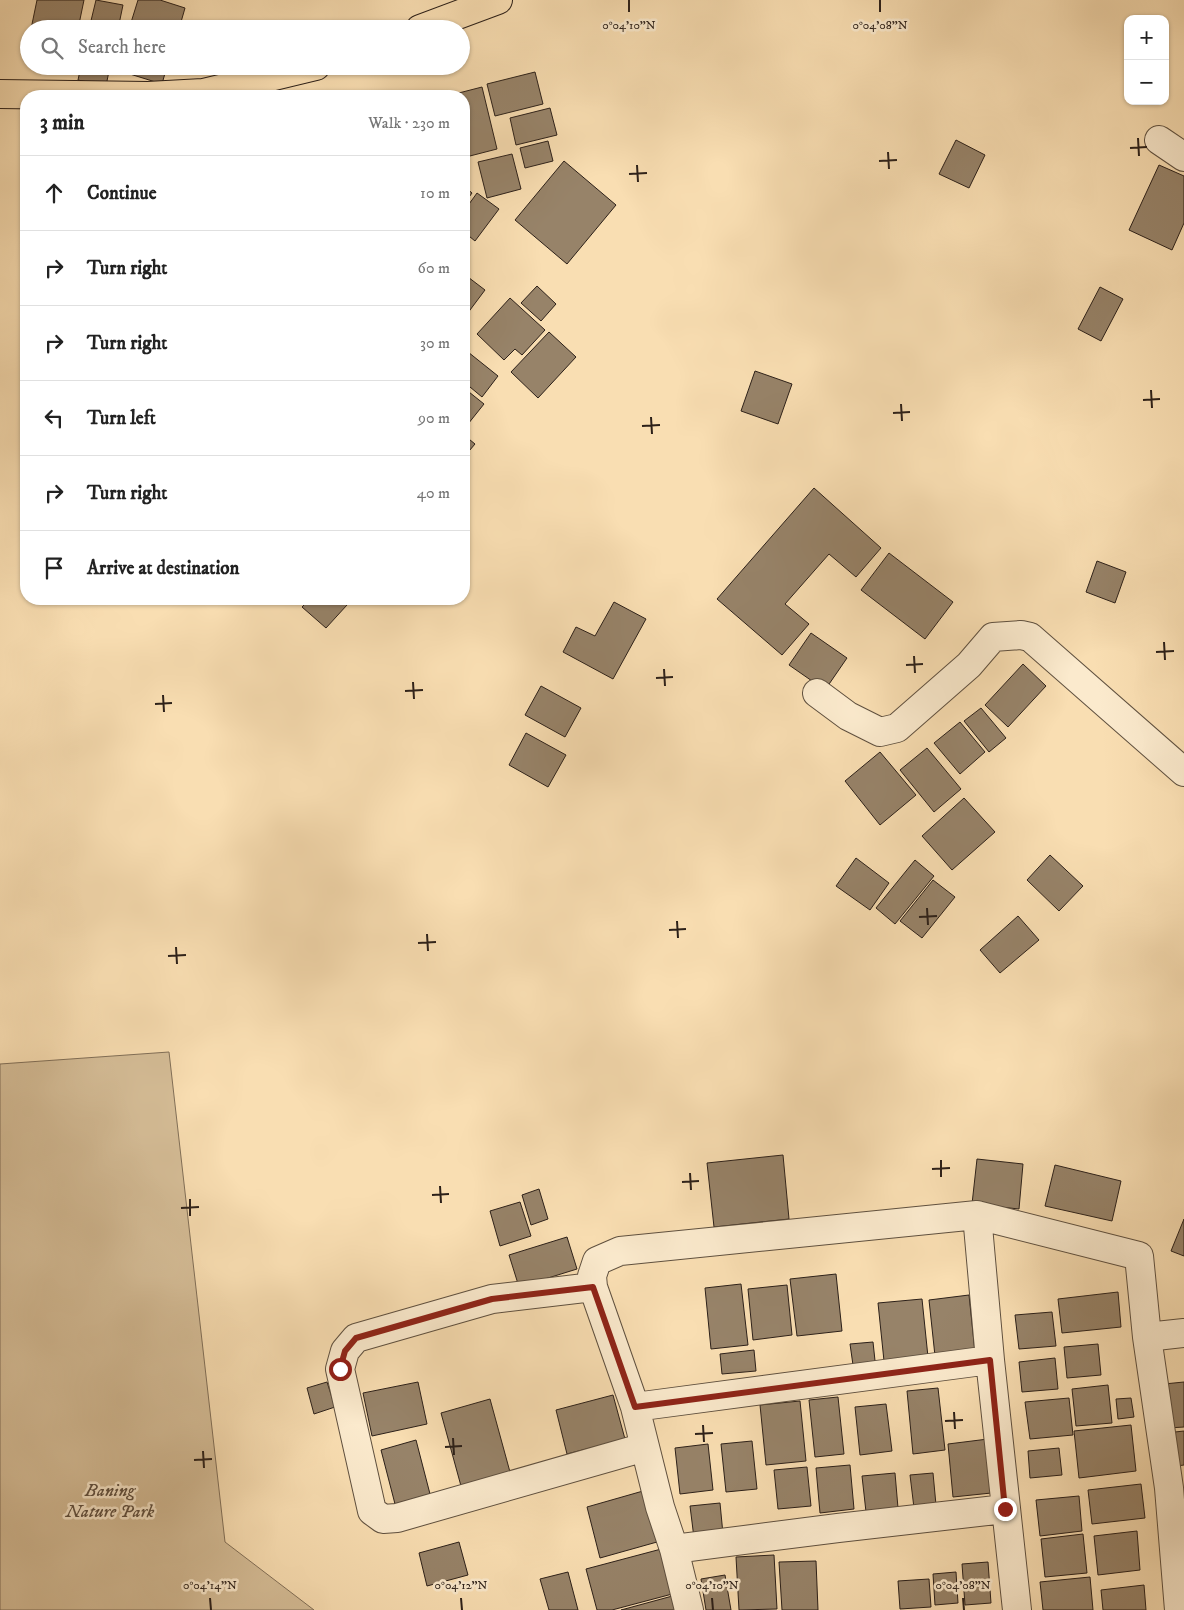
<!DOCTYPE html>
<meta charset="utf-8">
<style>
:root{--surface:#fff;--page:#f6f6f6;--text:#222;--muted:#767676;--line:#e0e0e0}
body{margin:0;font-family:"IM FELL DW Pica",serif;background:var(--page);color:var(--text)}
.controls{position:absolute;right:15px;top:15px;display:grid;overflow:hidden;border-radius:10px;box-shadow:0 1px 4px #0004}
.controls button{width:45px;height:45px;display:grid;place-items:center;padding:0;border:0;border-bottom:1px solid var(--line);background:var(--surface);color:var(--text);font:25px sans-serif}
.stop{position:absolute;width:15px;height:15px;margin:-11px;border:4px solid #8f2418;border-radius:50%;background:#fff}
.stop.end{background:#8f2418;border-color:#fff;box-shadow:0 1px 5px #0008}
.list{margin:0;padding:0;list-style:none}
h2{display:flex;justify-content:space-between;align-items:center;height:65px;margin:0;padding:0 20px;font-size:21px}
h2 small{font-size:16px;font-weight:400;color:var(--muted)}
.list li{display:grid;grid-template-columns:32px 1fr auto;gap:15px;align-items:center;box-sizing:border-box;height:75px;padding:0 20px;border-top:1px solid var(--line)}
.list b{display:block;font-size:19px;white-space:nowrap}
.list em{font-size:16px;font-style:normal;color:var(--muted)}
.icon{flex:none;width:28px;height:28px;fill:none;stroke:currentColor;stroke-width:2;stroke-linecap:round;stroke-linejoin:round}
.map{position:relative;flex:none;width:1184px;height:1610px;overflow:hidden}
.search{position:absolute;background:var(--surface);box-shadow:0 1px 4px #0004;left:20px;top:20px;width:450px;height:55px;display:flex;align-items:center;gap:12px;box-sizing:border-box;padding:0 18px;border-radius:28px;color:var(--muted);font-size:19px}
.panel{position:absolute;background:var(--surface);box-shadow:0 1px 4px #0004;left:20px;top:90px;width:450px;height:515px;border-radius:20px}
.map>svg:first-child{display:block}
.green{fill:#d6be98;stroke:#816f58}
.building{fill:#978369;stroke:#2c2019}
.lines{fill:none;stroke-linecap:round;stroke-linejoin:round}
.minor-casing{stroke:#5f503f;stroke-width:30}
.highway-casing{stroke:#2c2019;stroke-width:30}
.minor{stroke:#fbeacd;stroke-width:28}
.highway{stroke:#f9deb2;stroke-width:28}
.route{stroke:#8f2418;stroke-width:6}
.ticks{fill:none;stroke:#2c2019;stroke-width:2}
.labels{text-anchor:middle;stroke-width:5;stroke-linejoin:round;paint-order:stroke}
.park-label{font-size:18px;font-style:italic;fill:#5f4f3f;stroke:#fbeacd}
.ticks-label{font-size:12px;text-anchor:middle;fill:#2c2019;stroke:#fbeacd;stroke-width:5;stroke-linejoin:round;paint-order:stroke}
</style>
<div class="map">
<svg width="1184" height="1610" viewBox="0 0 1184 1610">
<rect width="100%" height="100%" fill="#f9deb2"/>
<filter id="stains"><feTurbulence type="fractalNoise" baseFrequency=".004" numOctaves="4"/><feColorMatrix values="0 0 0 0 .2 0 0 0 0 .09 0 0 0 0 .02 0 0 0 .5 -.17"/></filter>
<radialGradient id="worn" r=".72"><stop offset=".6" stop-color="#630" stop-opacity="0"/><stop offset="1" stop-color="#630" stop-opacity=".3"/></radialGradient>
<!-- green -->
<path class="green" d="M169 1052 225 1542 314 1610H0V1064Z"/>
<!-- building -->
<path class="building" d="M37 0H84L78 29H31Z
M96 0 123 5 118 29H89Z
M138 0H160L185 8 179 29H129Z
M81 66H110L106 86 78 80Z
M118 66H167L162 84 117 70Z
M535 72 543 104 495 116 487 84Z
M482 87 497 149 466 157 464 148V96L451 95Z
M550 108 557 135 516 145 510 118Z
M956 140 985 155 969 188 939 174Z
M548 141 553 161 525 168 520 148Z
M512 154 521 189 487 198 478 162Z
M564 161 616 205 567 264 515 220Z
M1159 165 1184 176V223L1172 250 1129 230Z
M464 186 472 193 464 204Z
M477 193 499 209 475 241 464 232V211Z
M464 274 485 290 464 318Z
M537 286 556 304 541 321 521 303Z
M1100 287 1123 299 1101 341 1078 329Z
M510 298 545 330 522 355 515 349 504 360 477 334Z
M549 332 576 357 538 398 511 372Z
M468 352 498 376 482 397 464 382V357Z
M755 371 792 384 778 424 741 411Z
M464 388 484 404 464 429Z
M464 435 475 444 464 457Z
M814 488 881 548 856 577 829 554 785 604 809 624 782 655 717 599Z
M889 553 953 602 925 639 861 590Z
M1097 561 1126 572 1115 603 1086 592Z
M310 599H340L347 605 326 628 302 607Z
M614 602 646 619 613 679 563 652 576 627 595 636Z
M811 633 847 658 825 690 789 665Z
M1023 664 1046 686 1008 727 985 705Z
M541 686 581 708 565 737 525 715Z
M981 708 1006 738 989 752 964 721Z
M960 722 985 752 960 774 934 743Z
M526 733 566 755 548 787 509 765Z
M927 748 961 789 934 812 900 770Z
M880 752 916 795 880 825 845 781Z
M964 798 995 832 952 870 922 836Z
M1050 855 1083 886 1059 911 1027 880Z
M856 858 889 883 870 910 836 886Z
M915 860 934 876 895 924 876 908Z
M933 880 955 897 922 938 900 921Z
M1018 916 1039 940 1000 973 980 950Z
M783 1155 789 1219 714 1227 707 1163Z
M977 1159 1023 1164 1019 1209 972 1204Z
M1055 1165 1121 1181 1112 1221 1045 1206Z
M539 1189 548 1219 531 1225 522 1195Z
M520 1202 531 1236 500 1246 490 1211Z
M1184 1219V1256L1171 1251Z
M567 1237 577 1269 519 1287 509 1255Z
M836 1274 842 1331 797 1336 790 1279Z
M741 1284 748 1345 711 1349 705 1288Z
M787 1285 792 1335 753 1340 748 1289Z
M1118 1292 1121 1327 1062 1333 1058 1299Z
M969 1295 975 1352 935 1356 929 1300Z
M922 1299 928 1357 884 1361 878 1303Z
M1052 1312 1056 1346 1019 1349 1015 1315Z
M873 1342 876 1370 854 1372 850 1344Z
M1098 1344 1101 1375 1067 1378 1064 1347Z
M754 1350 756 1371 722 1374 720 1354Z
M1055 1358 1058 1389 1022 1392 1019 1362Z
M327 1382 335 1407 314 1414 307 1388Z
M418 1382 427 1424 372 1436 363 1393Z
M1184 1382V1427L1168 1428 1164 1384Z
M1108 1385 1112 1423 1076 1426 1072 1389Z
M938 1388 945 1450 913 1454 907 1391Z
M613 1395 625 1439 567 1454 556 1410Z
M838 1397 844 1454 815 1457 809 1400Z
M1069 1398 1073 1435 1030 1439 1025 1402Z
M1131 1398 1134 1417 1118 1419 1116 1399Z
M490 1399 510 1472 461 1486 441 1413Z
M800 1401 806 1461 766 1465 760 1405Z
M886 1404 892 1451 860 1455 855 1407Z
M1131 1425 1136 1471 1079 1478 1074 1431Z
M1184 1431V1465L1169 1467 1166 1433Z
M996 1438 1001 1492 953 1497 948 1444Z
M416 1440 430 1494 395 1504 381 1450Z
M752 1441 757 1489 726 1492 721 1444Z
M708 1444 713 1490 680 1494 675 1448Z
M1059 1448 1062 1475 1030 1478 1028 1451Z
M850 1465 854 1509 820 1513 816 1468Z
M807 1467 811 1506 778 1509 774 1470Z
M895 1473 898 1508 866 1512 862 1476Z
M933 1473 936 1505 914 1508 910 1475Z
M1141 1484 1145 1518 1092 1524 1088 1490Z
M643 1491 657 1542 600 1558 587 1507Z
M1079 1496 1082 1531 1040 1536 1036 1500Z
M720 1503 723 1534 694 1538 690 1506Z
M1137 1531 1140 1570 1098 1575 1094 1536Z
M1083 1534 1087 1573 1045 1577 1041 1539Z
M459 1542 468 1575 427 1586 419 1553Z
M665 1548 676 1593 612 1610H597L586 1569Z
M774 1555 777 1609 739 1610 736 1557Z
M816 1561 818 1610H782L779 1562Z
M988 1562 991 1603 965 1605 962 1564Z
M568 1572 578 1610H549L540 1579Z
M956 1572 958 1603 935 1605 933 1574Z
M725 1575 731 1610H706L701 1579Z
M1090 1577 1093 1610H1043L1040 1582Z
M929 1579 931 1607 900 1609 898 1581Z
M1144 1585 1146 1610H1103L1101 1590Z
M676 1595 680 1610H621Z"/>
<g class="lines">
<!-- minor casing -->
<g class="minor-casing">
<path id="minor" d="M1159 140 1184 157
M817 693 848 716 880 732 897 728 969 665 993 637 1021 635 1030 637 1184 772
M977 1215 990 1360 1017 1610
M593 1287 492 1299 356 1338 345 1351 340 1369 372 1511 383 1519 397 1518 645 1447
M1147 1337 1184 1333
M635 1407 990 1360
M674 1549 838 1528 1005 1509
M689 1610 674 1549 660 1507 635 1407 593 1287 592 1276 597 1261 620 1251 977 1215 1139 1256 1147 1337 1169 1488 1179 1610"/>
</g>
<!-- highway casing -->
<g class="highway-casing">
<path id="highway" d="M420 29 498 0
M0 94 148 96 203 93 316 66"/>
</g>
<!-- minor -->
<use href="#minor" class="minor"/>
<!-- highway -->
<use href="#highway" class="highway"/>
</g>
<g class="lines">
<!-- route -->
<path class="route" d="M340 1369 345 1351 356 1338 492 1299 593 1287 635 1407 990 1360 1005 1509"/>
</g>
<!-- ticks -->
<path class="ticks" d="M629 0V12M880 0V12M1138 138 1139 156M1130 148 1147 147M888 152 889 169M879 161 897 160M637 165 638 182M629 174 647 173M1151 390 1152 408M1143 400 1160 399M901 404 902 421M893 413 910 412M651 417 652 434M642 426 660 425M1164 642 1165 660M1156 652 1174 651M914 656 915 673M906 665 923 664M664 669 665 686M656 678 673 677M413 682 414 699M405 691 423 690M163 695 164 712M155 704 172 703M927 908 928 925M919 917 937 916M677 921 678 938M669 930 686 929M427 934 428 951M418 943 436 942M176 947 177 964M168 956 186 955M941 1160V1177M932 1169 950 1168M690 1173 691 1190M682 1182 699 1181M440 1186 441 1203M432 1195 449 1194M190 1199V1216M181 1208 199 1207M954 1412 955 1429M945 1421 963 1420M703 1425 704 1442M695 1434 713 1433M453 1438 454 1455M445 1447 462 1446M203 1451 204 1468M194 1460 212 1459M210 1598 211 1610M461 1598 462 1610M712 1598 713 1610M963 1598 964 1610"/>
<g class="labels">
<!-- park labels -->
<g class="park-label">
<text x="110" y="1496">Baning<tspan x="110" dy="21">Nature Park</tspan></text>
</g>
</g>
<g class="ticks-label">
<text x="629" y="29">0°04'10"N</text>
<text x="880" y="29">0°04'08"N</text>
<text x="210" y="1589">0°04'14"N</text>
<text x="461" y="1589">0°04'12"N</text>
<text x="712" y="1589">0°04'10"N</text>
<text x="963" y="1589">0°04'08"N</text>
</g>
<rect width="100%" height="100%" filter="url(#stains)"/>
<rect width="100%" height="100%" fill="url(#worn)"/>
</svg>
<div class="controls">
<button>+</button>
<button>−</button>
</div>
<div class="stop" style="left:340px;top:1369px"></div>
<div class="stop end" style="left:1005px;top:1509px"></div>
<div class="search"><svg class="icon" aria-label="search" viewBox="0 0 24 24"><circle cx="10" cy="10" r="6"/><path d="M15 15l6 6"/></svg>Search here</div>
<section class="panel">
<h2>3 min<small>Walk · 230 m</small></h2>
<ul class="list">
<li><svg class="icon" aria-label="ahead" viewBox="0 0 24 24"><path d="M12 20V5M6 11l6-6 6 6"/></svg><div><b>Continue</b></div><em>10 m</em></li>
<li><svg class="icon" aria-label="right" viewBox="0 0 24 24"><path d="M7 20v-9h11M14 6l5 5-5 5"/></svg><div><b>Turn right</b></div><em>60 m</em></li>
<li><svg class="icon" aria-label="right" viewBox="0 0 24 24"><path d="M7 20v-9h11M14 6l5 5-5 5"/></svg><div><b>Turn right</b></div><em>30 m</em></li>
<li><svg class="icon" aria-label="left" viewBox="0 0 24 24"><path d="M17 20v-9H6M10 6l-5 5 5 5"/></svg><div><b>Turn left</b></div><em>90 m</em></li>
<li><svg class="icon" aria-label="right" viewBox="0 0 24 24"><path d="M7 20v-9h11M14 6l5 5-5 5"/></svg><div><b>Turn right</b></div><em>40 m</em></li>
<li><svg class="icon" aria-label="arrive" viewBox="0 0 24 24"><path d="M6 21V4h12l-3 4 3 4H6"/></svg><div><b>Arrive at destination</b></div></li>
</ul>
</section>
</div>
